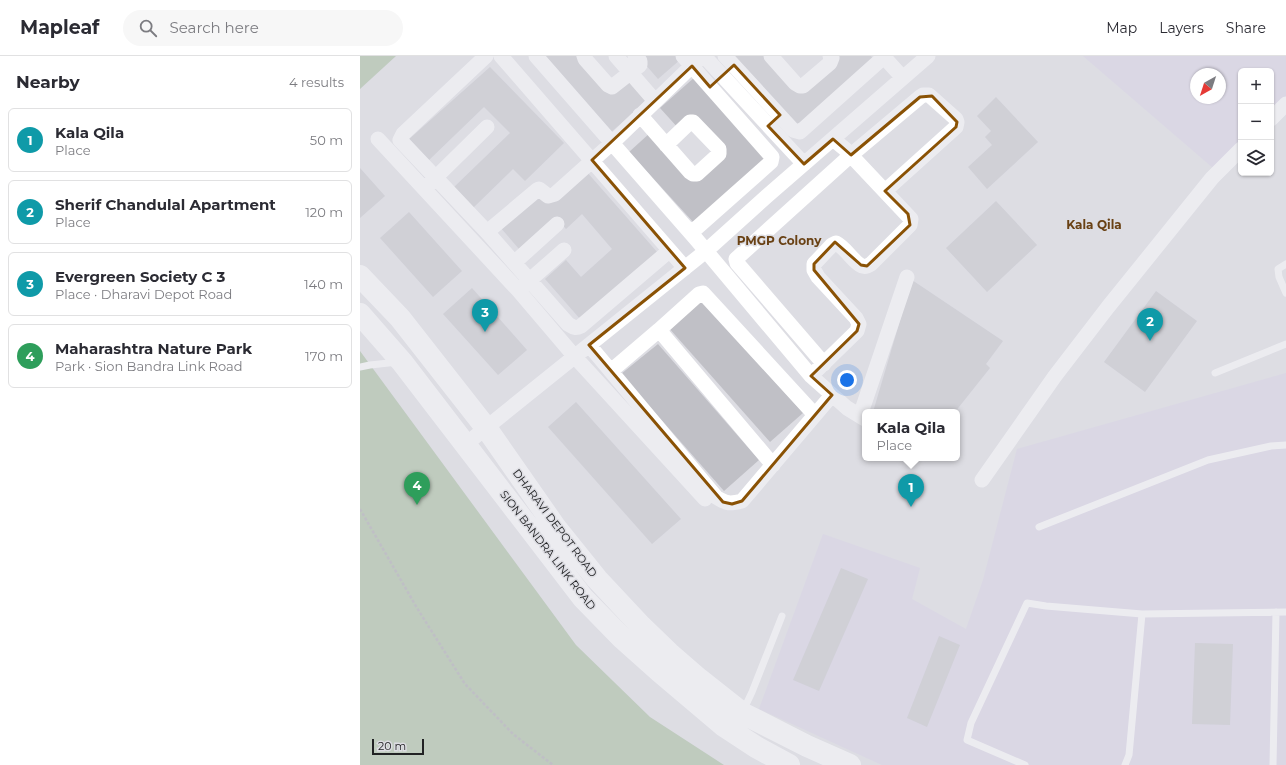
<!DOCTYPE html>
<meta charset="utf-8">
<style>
:root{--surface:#fff;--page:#f7f7f7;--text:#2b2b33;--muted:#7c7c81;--line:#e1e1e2;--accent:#b45309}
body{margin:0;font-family:Montserrat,sans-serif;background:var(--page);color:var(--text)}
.controls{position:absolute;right:12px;top:12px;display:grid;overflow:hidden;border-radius:6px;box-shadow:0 1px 3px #0004}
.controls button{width:36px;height:36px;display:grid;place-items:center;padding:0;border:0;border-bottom:1px solid var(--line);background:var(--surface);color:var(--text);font:20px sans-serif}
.compass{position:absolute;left:830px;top:12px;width:36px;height:36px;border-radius:50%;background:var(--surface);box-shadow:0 1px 3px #0004;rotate:219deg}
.scale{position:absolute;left:12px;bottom:10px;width:52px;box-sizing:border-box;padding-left:4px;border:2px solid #212224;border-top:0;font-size:11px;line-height:14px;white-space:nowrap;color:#212224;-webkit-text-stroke:3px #dddde3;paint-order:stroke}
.you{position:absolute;left:487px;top:324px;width:14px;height:14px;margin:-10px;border:3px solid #fff;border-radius:50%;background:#1a73e8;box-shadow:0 0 0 6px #1a73e833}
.badge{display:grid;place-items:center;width:26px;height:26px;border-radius:50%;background:var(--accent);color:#fff;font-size:13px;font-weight:700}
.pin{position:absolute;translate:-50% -33px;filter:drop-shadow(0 1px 2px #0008)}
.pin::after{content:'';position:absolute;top:21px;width:14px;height:12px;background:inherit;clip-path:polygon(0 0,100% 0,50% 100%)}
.popup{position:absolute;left:502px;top:353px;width:98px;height:52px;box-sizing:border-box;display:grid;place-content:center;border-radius:6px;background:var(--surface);filter:drop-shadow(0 1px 3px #0005);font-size:13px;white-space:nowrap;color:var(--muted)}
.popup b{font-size:15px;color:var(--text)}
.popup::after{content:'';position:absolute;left:50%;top:100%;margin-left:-8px;border:8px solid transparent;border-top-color:var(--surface)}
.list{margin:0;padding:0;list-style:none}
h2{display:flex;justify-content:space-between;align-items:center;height:52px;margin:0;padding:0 16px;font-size:17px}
h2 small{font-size:13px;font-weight:400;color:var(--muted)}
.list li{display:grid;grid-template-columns:26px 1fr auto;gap:12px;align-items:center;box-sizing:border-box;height:64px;margin:0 8px 8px;padding:0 8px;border:1px solid var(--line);border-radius:6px}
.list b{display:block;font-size:15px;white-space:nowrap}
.list p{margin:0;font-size:13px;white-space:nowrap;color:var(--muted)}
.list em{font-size:13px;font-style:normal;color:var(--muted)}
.icon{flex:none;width:22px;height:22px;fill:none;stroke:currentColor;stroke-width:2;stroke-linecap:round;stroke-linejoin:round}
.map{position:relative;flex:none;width:926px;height:709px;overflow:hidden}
header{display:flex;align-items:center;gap:24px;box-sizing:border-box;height:56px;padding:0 20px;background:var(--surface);border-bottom:1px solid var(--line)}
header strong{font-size:19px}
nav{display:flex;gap:22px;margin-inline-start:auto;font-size:14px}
.search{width:280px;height:36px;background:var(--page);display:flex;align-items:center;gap:10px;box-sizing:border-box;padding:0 14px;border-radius:22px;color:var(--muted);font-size:15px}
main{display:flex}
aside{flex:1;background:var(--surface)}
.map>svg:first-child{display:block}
.industrial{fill:#d7d0e5;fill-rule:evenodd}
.green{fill:#9bb591}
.building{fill:#c0c0c6}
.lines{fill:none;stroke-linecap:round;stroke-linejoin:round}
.path{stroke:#9c9ca1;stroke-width:2.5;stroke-dasharray:3 2;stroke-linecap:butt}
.lane{stroke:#fff;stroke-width:7}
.street{stroke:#fff;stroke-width:15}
.primary{stroke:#fff;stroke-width:22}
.marked{fill:none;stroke:#8a5205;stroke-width:3;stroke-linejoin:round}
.labels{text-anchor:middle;stroke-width:3;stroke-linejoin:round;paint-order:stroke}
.street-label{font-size:11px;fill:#212224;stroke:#dddde3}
.neighbourhood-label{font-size:12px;font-weight:bold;fill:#694114;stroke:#dddde3}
</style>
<header>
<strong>Mapleaf</strong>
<div class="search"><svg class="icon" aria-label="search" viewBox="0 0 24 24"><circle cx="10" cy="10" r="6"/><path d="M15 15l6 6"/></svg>Search here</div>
<nav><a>Map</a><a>Layers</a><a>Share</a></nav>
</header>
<main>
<aside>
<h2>Nearby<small>4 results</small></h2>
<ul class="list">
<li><span class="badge" style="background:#0f9aa8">1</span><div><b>Kala Qila</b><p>Place</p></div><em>50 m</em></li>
<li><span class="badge" style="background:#0f9aa8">2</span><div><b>Sherif Chandulal Apartment</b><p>Place</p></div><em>120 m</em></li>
<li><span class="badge" style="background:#0f9aa8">3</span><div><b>Evergreen Society C 3</b><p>Place · Dharavi Depot Road</p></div><em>140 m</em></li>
<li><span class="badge" style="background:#2e9e5b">4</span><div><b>Maharashtra Nature Park</b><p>Park · Sion Bandra Link Road</p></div><em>170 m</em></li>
</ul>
</aside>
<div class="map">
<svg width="926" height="709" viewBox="0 0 926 709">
<rect width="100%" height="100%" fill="#dddde3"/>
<!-- industrial -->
<path class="industrial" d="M723 0H926V46L911 62V15H881V95L860 118ZM836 18H860V42H836Z
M926 317V709H522L399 653 463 478 560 512 552 543 606 573 623 524 657 393Z"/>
<!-- green -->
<path class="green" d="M0 0H36L0 33Z
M0 295 216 589 290 661 364 709H0Z"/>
<!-- building -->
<path class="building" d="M182 0H216L250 38 268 22 287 45 250 77Z
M278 0H318L321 3 298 23Z
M373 0H406L439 35 472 0H511L515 5 438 73Z
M130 11 204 87 165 125 153 113 113 152 93 132 150 77 124 51 67 106 47 85Z
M336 20 408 100 334 167 269 96 291 76 335 125 365 97 332 61 319 73 300 52Z
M636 41 678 86 627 133 608 111 632 89 625 81 631 75 617 60Z
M0 112 25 140 0 162Z
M226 115 298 197 221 264 185 223 206 204 221 221 252 193 222 158 206 173 195 161 159 193 140 171 180 136 189 147Z
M636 145 677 189 627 236 586 192Z
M49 156 102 215 73 241 20 182Z
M552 224 643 285 626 308 630 312 595 356H513Z
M112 232 167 294 138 319 83 258Z
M796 235 837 265 785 336 744 306Z
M341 243 443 357 410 386 308 271Z
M298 288 399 404 364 435 261 318Z
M216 346 321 463 292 488 188 371Z
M481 512 508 523 459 635 433 624Z
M579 580 600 589 567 671 547 662Z
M835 587 873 588 870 669 832 668Z"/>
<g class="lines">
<!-- path -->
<path class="path" d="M0 453 57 552 105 628 153 678 193 709"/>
<!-- lane -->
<path class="lane" d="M926 208 918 213 919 221 926 237
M0 311 10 309 38 306
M855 317 926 288
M679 471 848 404 911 390 926 389
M383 655 392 636 422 560
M665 709 607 684 611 667 667 547 686 550 782 558 926 556
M765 709 769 699 782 558
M913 709 916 556"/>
<!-- street -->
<path class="street" d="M126 0 43 78 40 84 127 176
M141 0 325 212
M176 0 336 183 451 320 487 352 505 363
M224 0 225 3 248 29 252 31 280 9V5L275 0
M256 0 295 45
M323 0 412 101 411 106 331 177
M344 0 444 108
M365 0 433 74 440 76 525 0
M411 0 435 27 440 30H443L470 7 472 2 470 0
M523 0 543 22
M280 59 330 116 333 118H337L359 98V93L333 66H330L306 89
M911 63 926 48
M18 83 158 234 215 301 345 443
M69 128 127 71
M309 195 221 270C215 273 213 271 208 268L127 176 177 134 179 133 188 140 195 138 252 87 342 0
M155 206 197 168
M163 230 204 194
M299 274 339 238 343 237 455 359
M229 289 356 441C367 448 370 448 382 445L472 339
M464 308 377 207 376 203 491 99 560 41 563 39H569L596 63 597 66 596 71 525 135
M251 315 299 274 413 409
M456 315 497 275 499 268 496 262 458 221 454 214V208L472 189 476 187C486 192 493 206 502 210 505 211 508 210 511 208L550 169 551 163 485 93 473 83
M500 360 547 221
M106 388 346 195 407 140 568 0
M622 424 695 320 748 251 852 122 881 93"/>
<!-- primary -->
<path class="primary" d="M0 220 40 262 127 373 196 472 237 523 281 570 309 597 339 623 382 657 447 690 490 709
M0 258 42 306 223 542 262 582 299 615 364 670 396 691 429 709"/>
</g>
<!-- marked area -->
<path d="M0 0H926V709H0ZM374 9 420 59 408 70 444 108 473 83 491 99 560 41 572 40 597 66 596 71 525 135 548 158 550 169 507 210 501 209 475 186 454 208V214L499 268 497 275 451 320 472 339 382 445 372 448 363 446 229 289 325 212 232 104 332 10 350 31Z" fill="#dddde3" fill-opacity=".55" fill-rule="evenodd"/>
<path class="marked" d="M374 9 420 59 408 70 444 108 473 83 491 99 560 41 572 40 597 66 596 71 525 135 548 158 550 169 507 210 501 209 475 186 454 208V214L499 268 497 275 451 320 472 339 382 445 372 448 363 446 229 289 325 212 232 104 332 10 350 31Z"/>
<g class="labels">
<!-- street labels -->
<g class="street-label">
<text transform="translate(195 467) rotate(53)" y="4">DHARAVI DEPOT ROAD</text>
<text transform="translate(188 494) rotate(52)" y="4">SION BANDRA LINK ROAD</text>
</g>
<!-- neighbourhood labels -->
<g class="neighbourhood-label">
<text x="734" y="173">Kala Qila</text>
<text x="419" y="189">PMGP Colony</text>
</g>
</g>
</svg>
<div class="controls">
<button>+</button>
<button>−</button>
<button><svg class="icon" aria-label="layers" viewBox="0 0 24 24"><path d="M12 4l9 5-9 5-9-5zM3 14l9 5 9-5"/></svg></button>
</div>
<svg class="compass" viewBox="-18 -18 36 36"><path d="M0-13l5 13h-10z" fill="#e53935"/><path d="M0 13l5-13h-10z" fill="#7c7c81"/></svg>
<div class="scale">20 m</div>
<div class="you"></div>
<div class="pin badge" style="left:551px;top:451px;background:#0f9aa8">1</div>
<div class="popup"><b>Kala Qila</b>Place</div>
<div class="pin badge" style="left:790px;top:285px;background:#0f9aa8">2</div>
<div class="pin badge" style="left:125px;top:276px;background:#0f9aa8">3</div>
<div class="pin badge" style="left:57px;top:449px;background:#2e9e5b">4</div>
</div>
</main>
